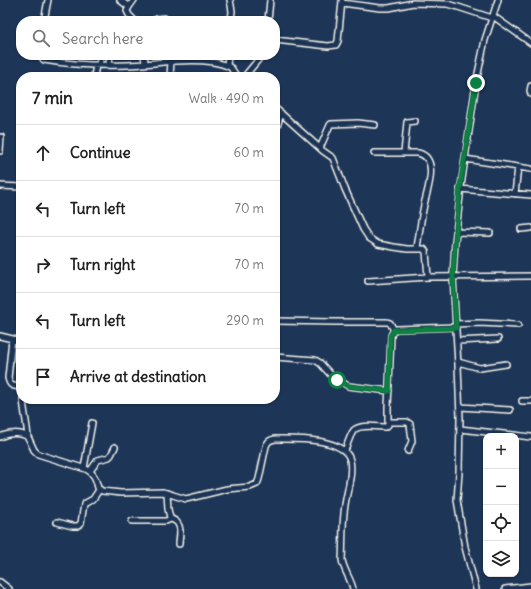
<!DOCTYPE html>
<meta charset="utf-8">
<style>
:root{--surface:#fff;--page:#f6f6f6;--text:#222;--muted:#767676;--line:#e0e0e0}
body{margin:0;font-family:Delius,sans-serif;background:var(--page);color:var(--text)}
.controls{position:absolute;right:12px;bottom:12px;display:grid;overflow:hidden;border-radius:8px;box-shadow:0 1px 3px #0004}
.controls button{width:36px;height:36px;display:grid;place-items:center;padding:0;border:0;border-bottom:1px solid var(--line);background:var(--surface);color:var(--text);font:20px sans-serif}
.stop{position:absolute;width:12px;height:12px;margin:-9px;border:3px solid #0b8043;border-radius:50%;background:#fff}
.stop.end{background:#0b8043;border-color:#fff;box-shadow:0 1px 4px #0008}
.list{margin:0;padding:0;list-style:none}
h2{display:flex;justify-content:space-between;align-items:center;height:52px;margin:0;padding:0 16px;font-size:17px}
h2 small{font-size:13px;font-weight:400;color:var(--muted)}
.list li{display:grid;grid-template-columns:26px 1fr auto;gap:12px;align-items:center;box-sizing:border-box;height:56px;padding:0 16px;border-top:1px solid var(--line)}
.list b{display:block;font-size:15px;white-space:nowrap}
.list em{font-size:13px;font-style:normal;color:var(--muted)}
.icon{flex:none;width:22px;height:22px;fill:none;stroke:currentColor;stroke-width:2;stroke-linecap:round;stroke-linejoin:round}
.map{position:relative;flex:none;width:531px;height:589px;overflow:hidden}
.search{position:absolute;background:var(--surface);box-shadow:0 1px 3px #0004;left:16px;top:16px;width:264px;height:44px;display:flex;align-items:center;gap:10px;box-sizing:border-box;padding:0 14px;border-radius:16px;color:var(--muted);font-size:15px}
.panel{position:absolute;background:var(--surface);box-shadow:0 1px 3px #0004;left:16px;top:72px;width:264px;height:332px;border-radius:16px}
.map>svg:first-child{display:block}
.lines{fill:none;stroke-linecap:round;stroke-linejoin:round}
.minor-casing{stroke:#f4f1e8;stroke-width:8}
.minor{stroke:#1d3557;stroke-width:5}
.route{stroke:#0b8043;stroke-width:5}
</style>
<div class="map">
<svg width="531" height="589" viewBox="0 0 531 589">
<rect width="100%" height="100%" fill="#1d3557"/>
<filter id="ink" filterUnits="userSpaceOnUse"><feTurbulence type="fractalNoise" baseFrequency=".025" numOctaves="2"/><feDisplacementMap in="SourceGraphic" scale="8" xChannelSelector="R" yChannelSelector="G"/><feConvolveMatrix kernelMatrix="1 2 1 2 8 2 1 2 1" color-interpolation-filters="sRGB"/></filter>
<g filter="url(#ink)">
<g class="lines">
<!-- minor casing -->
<g class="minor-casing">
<path id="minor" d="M120 0 129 7
M134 0 129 7 127 11 129 15 135 21
M230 0 232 11 231 21
M342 3 380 8H389L413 3 447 4 458 7 492 18
M493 16 531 43
M44 21 48 0
M152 21 157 19 164 18
M268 21 270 0
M275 40 328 46 336 45 338 41 342 1
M42 55 43 59 44 60C72 65 99 66 127 65 158 64 199 55 228 66L231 68 237 77
M144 55 145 63
M99 65 101 55
M109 65 110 55
M227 66 228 55
M94 77 96 65
M170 77 171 61
M244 77 258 60 261 55
M531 86 530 91 531 94
M275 108 323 151 333 158 345 189 363 229 369 238 378 244 394 247 407 249H424L426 252 428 277
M275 134 281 113
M320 148 330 125 331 124 358 123 375 125
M0 151 1 137
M374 153H418C440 158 427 191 424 205 421 219 419 234 417 248
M404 153 407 122 415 121
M465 159 531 169
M0 186 21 187
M460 189 531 195
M515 194 518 167
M521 229 531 228
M456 232 490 233
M368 281 428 277 531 276
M275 321 335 322H387L390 323 394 330
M456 324 479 323 518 325
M0 336 21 341
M12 339 8 378C10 387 13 386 21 387
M457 341 498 339
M275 357 315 360 320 363 331 375 348 386 389 391
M458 362 480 368 506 364
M23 399C24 412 27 424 28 437
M522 401H531
M460 407 510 410
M389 422H407L410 424 412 441 408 451
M460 429 531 437
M0 437C8 433 20 432 28 437L34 450 38 454 86 469C94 473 96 479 98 488L102 491 121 493 163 492 186 499 227 489 250 487 257 484 259 479 266 446C268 441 270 440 275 439 293 439 344 437 350 460 353 475 347 490 345 505 342 523 343 543 342 560 344 571 351 579 353 589
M345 451C347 445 350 435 354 430 360 424 378 427 386 427L388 425V407L391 336C392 332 393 330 397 329L456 327
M84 468 92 423
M90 471 98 460 109 457 111 455 115 447
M167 493 168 509 170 518C173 520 177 521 178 524 182 529 179 538 179 544
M132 521H166L171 519
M57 522 72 526H78L81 523 84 504 93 499 99 490
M0 582 9 589
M476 589 465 547 457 500 459 473 460 418 458 365 453 277 455 242 461 186 476 83 485 40 498 0
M505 589 531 586"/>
</g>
<!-- minor -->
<use href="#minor" class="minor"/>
</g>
</g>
<g class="lines" filter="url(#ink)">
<!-- route -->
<path class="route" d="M337 380 348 386 389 391 390 336 394 330 456 328 453 277 455 242 460 186 476 83"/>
</g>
</svg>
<div class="controls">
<button>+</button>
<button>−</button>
<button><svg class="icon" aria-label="locate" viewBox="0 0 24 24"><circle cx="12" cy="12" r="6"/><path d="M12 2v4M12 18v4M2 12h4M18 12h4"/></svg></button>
<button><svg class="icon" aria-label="layers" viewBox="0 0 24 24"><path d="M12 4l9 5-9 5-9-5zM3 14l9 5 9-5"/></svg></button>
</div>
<div class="stop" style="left:337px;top:380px"></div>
<div class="stop end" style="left:476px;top:83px"></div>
<div class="search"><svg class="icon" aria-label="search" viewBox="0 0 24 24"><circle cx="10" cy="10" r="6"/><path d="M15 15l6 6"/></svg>Search here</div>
<section class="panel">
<h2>7 min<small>Walk · 490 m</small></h2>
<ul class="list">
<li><svg class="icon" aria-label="ahead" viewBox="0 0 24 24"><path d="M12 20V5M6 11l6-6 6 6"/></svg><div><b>Continue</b></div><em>60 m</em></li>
<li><svg class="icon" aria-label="left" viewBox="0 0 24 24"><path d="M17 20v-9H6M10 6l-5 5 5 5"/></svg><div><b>Turn left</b></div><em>70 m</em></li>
<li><svg class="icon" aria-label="right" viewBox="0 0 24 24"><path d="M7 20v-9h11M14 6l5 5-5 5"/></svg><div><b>Turn right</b></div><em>70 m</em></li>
<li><svg class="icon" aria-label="left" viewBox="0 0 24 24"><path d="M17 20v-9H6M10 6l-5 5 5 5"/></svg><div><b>Turn left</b></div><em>290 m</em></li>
<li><svg class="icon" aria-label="arrive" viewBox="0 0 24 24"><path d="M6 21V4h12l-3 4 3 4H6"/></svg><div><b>Arrive at destination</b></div></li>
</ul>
</section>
</div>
